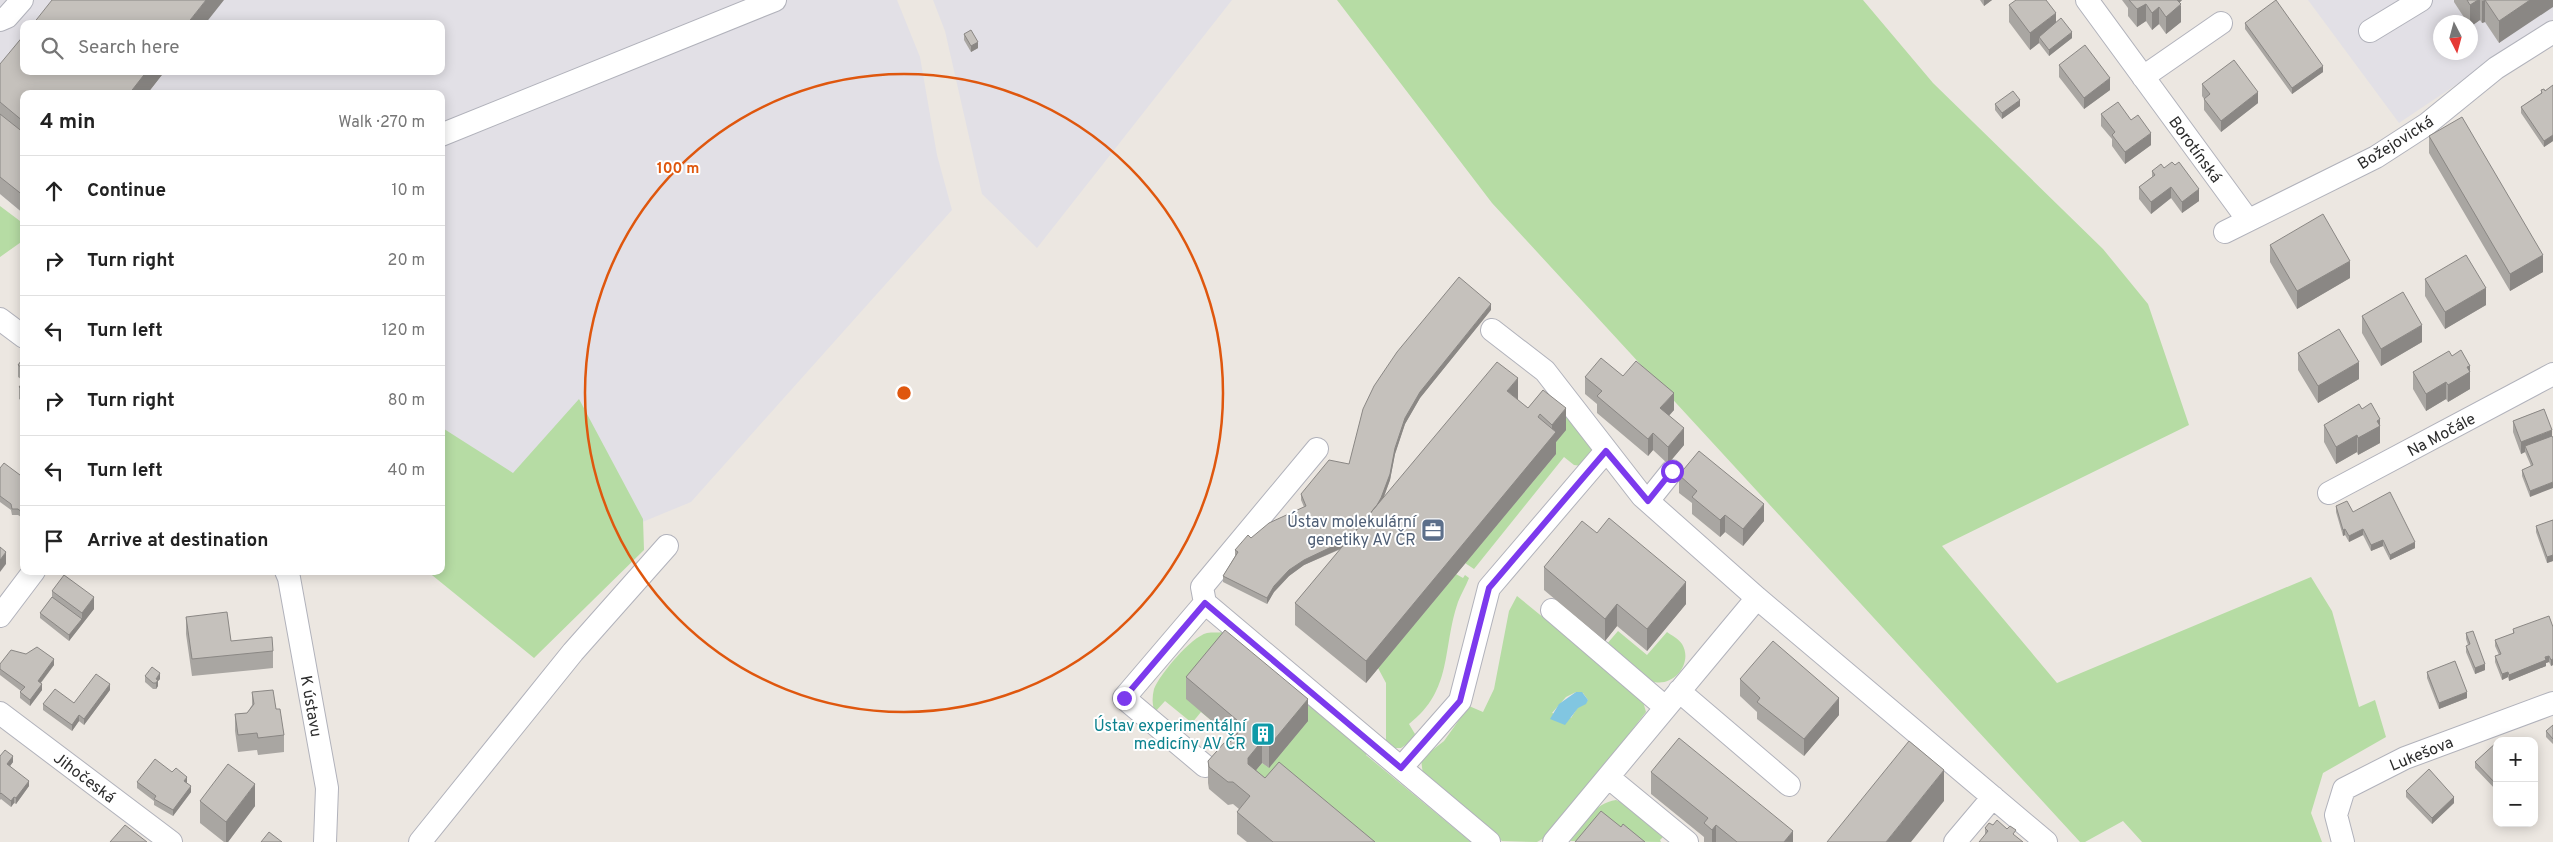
<!DOCTYPE html>
<meta charset="utf-8">
<style>
:root{--surface:#fff;--page:#f6f6f6;--text:#222;--muted:#767676;--line:#e0e0e0}
body{margin:0;font-family:Overpass,sans-serif;background:var(--page);color:var(--text)}
.controls{position:absolute;right:15px;bottom:15px;display:grid;overflow:hidden;border-radius:10px;box-shadow:0 2px 12px #0003}
.controls button{width:45px;height:45px;display:grid;place-items:center;padding:0;border:0;border-bottom:1px solid var(--line);background:var(--surface);color:var(--text);font:25px sans-serif}
.compass{position:absolute;left:2433px;top:15px;width:45px;height:45px;border-radius:50%;background:var(--surface);box-shadow:0 2px 12px #0003;rotate:174deg}
.stop{position:absolute;width:15px;height:15px;margin:-11px;border:4px solid #7c3aed;border-radius:50%;background:#fff}
.stop.end{background:#7c3aed;border-color:#fff;box-shadow:0 1px 5px #0008}
.list{margin:0;padding:0;list-style:none}
h2{display:flex;justify-content:space-between;align-items:center;height:65px;margin:0;padding:0 20px;font-size:21px}
h2 small{font-size:16px;font-weight:400;color:var(--muted)}
.list li{display:grid;grid-template-columns:32px 1fr auto;gap:15px;align-items:center;box-sizing:border-box;height:70px;padding:0 20px;border-top:1px solid var(--line)}
.list b{display:block;font-size:19px;white-space:nowrap}
.list em{font-size:16px;font-style:normal;color:var(--muted)}
.icon{flex:none;width:28px;height:28px;fill:none;stroke:currentColor;stroke-width:2;stroke-linecap:round;stroke-linejoin:round}
.map{position:relative;flex:none;width:2553px;height:842px;overflow:hidden}
.search{position:absolute;background:var(--surface);box-shadow:0 2px 12px #0003;left:20px;top:20px;width:425px;height:55px;display:flex;align-items:center;gap:12px;box-sizing:border-box;padding:0 18px;border-radius:10px;color:var(--muted);font-size:19px}
.panel{position:absolute;background:var(--surface);box-shadow:0 2px 12px #0003;left:20px;top:90px;width:425px;height:485px;border-radius:10px}
.map>svg:first-child{display:block}
.industrial{fill:#e2e0e6;fill-rule:evenodd}
.green{fill:#b6dca4;fill-rule:evenodd}
.water{fill:#81c6e1}
.lines{fill:none;stroke-linecap:round;stroke-linejoin:round}
.minor-casing{stroke:#b1b2bb;stroke-width:24}
.minor{stroke:#fff;stroke-width:22}
.wall{fill:#a9a6a2}
.shaded-wall{fill:#8a8784}
.building{fill:#c5c1bc;stroke:#8a8784}
.route{stroke:#7c3aed;stroke-width:6}
.ring{fill:none;stroke:#df570e;stroke-width:2.5}
.labels{text-anchor:middle;stroke-width:4;stroke-linejoin:round;paint-order:stroke}
.street-label{font-size:16px;fill:#2c2c2c;stroke:#fff}
.service-label{font-size:16px;fill:#4e5e75;stroke:#fff;text-anchor:end}
.culture-label{font-size:16px;fill:#0d838f;stroke:#fff;text-anchor:end}
.centre{fill:#df570e;stroke:#fff;stroke-width:2.5}
.ring-label{font-size:15px;text-anchor:middle;font-weight:bold;fill:#df570e;stroke:#fff;stroke-width:4;stroke-linejoin:round;paint-order:stroke}
</style>
<div class="map">
<svg width="2553" height="842" viewBox="0 0 2553 842">
<rect width="100%" height="100%" fill="#ece7e1"/>
<!-- industrial -->
<path class="industrial" d="M0 0H897L920 57 937 155 952 210 691 502 640 523 509 478 441 434V94H24V214L0 194ZM24 24H441V71H24Z
M933 0H1232L1037 248 982 194 945 31Z
M2308 0H2553V20L2399 123ZM2440 22H2470V52H2440Z"/>
<!-- green -->
<path class="green" d="M1337 0H1863L1933 83 2103 249 2148 304 2189 425 1942 546 2057 683 2311 577 2332 611 2359 707 2375 700 2386 737 2323 773 2311 813 2322 842H2142L2123 821 2085 842H2080L1492 203Z
M0 206 24 224V240L0 257Z
M579 399 643 519 644 550 534 658 427 571H441V427L513 473Z
M1563 411 1595 447 1581 466 1574 465 1564 457 1474 569 1465 563 1556 454 1538 439Z
M1456 574 1463 578 1465 575 1469 578C1466 586 1461 594 1458 602 1442 649 1453 690 1409 724L1415 734 1413 740 1401 748H1392L1386 742V683L1378 668Z
M1517 596 1642 698 1646 712 1551 834 1537 842 1502 841 1423 775 1421 759 1444 741 1469 706 1483 712 1494 689 1509 611ZM1576 692 1583 693 1588 700 1578 707 1571 718 1552 713 1566 697Z
M1618 631 1647 655 1667 632C1671 635 1679 639 1682 644 1694 664 1672 689 1651 681 1638 676 1618 654 1606 645Z
M1223 632 1368 751 1366 755 1471 842H1349L1248 780 1262 763 1269 768 1201 712 1192 723 1165 701 1155 712C1152 705 1152 697 1154 689 1160 674 1191 637 1207 633 1212 632 1218 633 1223 632Z
M1616 800 1625 804 1664 836 1660 840 1661 842 1570 841C1583 824 1594 803 1616 800Z"/>
<!-- water -->
<path class="water" d="M1576 692H1582L1588 700 1586 704 1578 708 1565 725 1550 719 1559 704Z"/>
<g class="lines">
<!-- minor casing -->
<g class="minor-casing">
<path id="minor" d="M2087 0 2248 220
M0 20 7 17 22 0
M2370 31 2421 0
M2143 77 2221 23
M441 135 775 0
M2225 232 2376 157 2427 124 2496 68 2553 32
M0 319 24 337
M1492 330 1545 371 1642 496 1757 598 2046 842
M2329 493 2553 374
M1648 501 1672 471
M286 571 289 578 327 788 325 842
M1205 603 1202 587 1317 449
M1552 610 1665 707
M0 616 34 571
M1679 691 1789 785
M0 713 171 842
M1205 766 1124 698 1205 603 1489 842
M1401 768 1460 701 1489 588 1606 451
M1608 777 1687 842
M420 842 573 652 667 546
M1554 842 1757 598
M1955 842 1993 797
M2343 842 2336 815 2344 789 2405 758 2553 703"/>
</g>
<!-- minor -->
<use href="#minor" class="minor"/>
</g>
<!-- wall -->
<path class="wall" d="M1980 0H1992L1984 6Z
M2122 0H2182L2180 2 2181 22 2166 34 2159 24 2152 30 2146 21 2137 27 2128 16V8Z
M2454 0H2553L2499 43 2485 22 2482 23 2480 20 2470 27V22H2467L2454 2Z
M2009 5 2056 22 2072 38 2049 56 2039 43 2030 50 2009 22Z
M2245 23 2323 72 2292 94 2245 29Z
M964 34 978 48 971 52 964 40Z
M0 64 165 71 147 94H24V214L0 194Z
M2059 65 2110 90 2084 109 2059 77Z
M2202 84 2258 103 2221 132 2204 110V99L2202 96Z
M2553 85V141L2544 147 2521 113V107L2541 93V90L2545 91Z
M1995 104 2020 106 2002 119 1995 110Z
M2101 114 2151 145 2125 164 2112 146V139L2101 126Z
M2429 136 2543 272 2510 291 2429 153Z
M2175 165 2199 201 2182 213 2171 198 2151 214 2139 199V187L2152 177V171Z
M2270 245 2350 278 2297 309 2270 262Z
M2425 279 2486 305 2445 329 2425 296Z
M1491 310 1420 398 1405 424 1395 454 1390 480 1384 497 1518 400 1528 408 1543 390 1566 430 1556 442V454L1366 683 1295 625V603L1341 549 1304 565 1289 576 1274 592 1267 604 1223 582V576L1235 556V550L1251 538 1304 507 1301 500V494L1349 464Z
M2362 316 2422 342 2381 366 2362 333Z
M2298 353 2359 379 2318 403 2298 370Z
M2452 356 2470 366V389L2448 402 2446 399 2426 411 2413 389V372Z
M24 357V381L18 377V365Z
M1623 376 1674 410 1669 416 1684 445 1668 464 1653 450 1648 456 1597 413V404L1585 394V377Z
M24 381V402L19 399V387Z
M2362 409 2380 419V443L2358 455 2357 452 2336 464 2324 442V425Z
M2544 409 2530 497 2522 476V470L2531 466 2525 452 2521 454 2513 432V421Z
M0 468 24 478V519L18 515H12L11 510 0 502Z
M1679 475 1764 521 1743 546 1725 532 1720 537 1692 514V503L1679 493Z
M2336 506 2353 512 2415 548 2390 560 2383 546 2371 551 2363 535 2349 542 2345 535 2343 536 2336 512Z
M2553 520V561L2547 563 2536 532V526Z
M1544 567 1686 604 1647 651 1617 626 1605 641 1544 590Z
M52 591 94 609 69 641 40 618V613L52 597Z
M186 617 231 641 273 651V668L192 676 186 634Z
M2553 627V665L2551 666 2549 662 2546 663V666L2509 681 2508 677 2502 680 2495 662V656L2499 655 2495 646V640L2513 634V629Z
M2466 633 2485 670 2475 674 2466 652V646L2468 645 2466 639Z
M0 664 54 665 41 683 42 690 30 706 20 698V692L21 691 0 675Z
M2427 672 2467 698 2439 709 2427 678Z
M145 676 160 679 158 681V686L156 689H153L145 682Z
M1186 677 1308 721 1269 768 1262 763 1256 770 1265 778 1375 842H1247L1237 834V812L1239 809 1233 804 1228 805 1209 789 1208 783V761L1230 742 1233 739 1186 699Z
M1740 679 1839 715 1804 756 1757 719V712L1740 696Z
M110 690 84 725 79 721 72 731 43 710V704L74 703Z
M252 692 276 709 284 735V752L258 755 257 750 238 752 235 731V714L247 713 252 705Z
M2553 725V744L2546 737V731Z
M2497 742V791L2475 768V762Z
M0 756 13 762 10 766 29 786 16 804 14 803 11 807 1 799 0 800Z
M172 772 187 783 191 792 173 816 154 805V801L137 788V782Z
M1651 772 1793 842H1704V837L1651 794Z
M2406 791 2454 803 2432 824 2406 797Z
M200 801 255 806 228 842H224L200 823Z
M1993 825 2016 836 1985 835V828Z"/>
<!-- shaded-wall -->
<path class="shaded-wall" d="M206 0H224L205 24H187Z
M1984 0H1992L1984 6Z
M2173 0H2182L2180 2V6L2181 4V22L2166 34V17Z
M2478 0H2480V20L2470 27V5Z
M2485 0V22L2482 23V1Z
M2530 0H2553V7L2499 43V21Z
M2146 4V21L2137 27V9Z
M2159 7V24L2152 30V13Z
M2056 13V30L2039 37V43L2030 50V33Z
M2072 32V38L2049 56V50Z
M978 42V48L971 52V46Z
M2323 66V72L2292 94V88Z
M147 71H165L147 94H129Z
M2110 78V90L2084 109V98Z
M2258 92V103L2221 132V121Z
M2020 100V106L2002 119V113Z
M2151 133V145L2125 164V152Z
M2553 135V141L2544 147V141Z
M2171 187V198L2151 214V202Z
M2199 189V201L2182 213V202Z
M2543 255V272L2510 291V274Z
M2350 261V278L2297 309V291Z
M2486 288V305L2445 329V312Z
M1491 304V310L1420 398 1405 424 1395 454 1390 480 1381 504 1372 520 1405 418 1420 392Z
M2422 325V342L2381 366V349Z
M2359 362V379L2318 403V386Z
M2470 366V389L2448 402V385L2467 367Z
M1518 378V400L1507 391Z
M2446 382V399L2426 411V394Z
M1674 393V410L1660 425V408Z
M1566 408V430L1556 442V454L1366 683V661L1552 436V425Z
M2380 419V443L2358 455V438Z
M1684 428V445L1668 464V447Z
M2552 430V442L2525 446V452L2521 454V442Z
M1653 433V450L1648 456V439Z
M2357 435V452L2336 464V447Z
M2553 482V488L2530 497V491Z
M1764 504V521L1743 546V529Z
M1725 515V532L1720 537V520Z
M1364 524 1344 547 1304 565 1289 576 1274 592 1267 604V598L1274 586 1289 570 1304 560Z
M2345 529V535L2343 536V530Z
M2363 529V535L2349 542V536Z
M2383 540V546L2371 551V545Z
M2415 542V548L2390 560V555Z
M6 552V564L0 572V560Z
M2553 555V561L2547 563V557Z
M1686 582V604L1647 651V629Z
M94 597V609L69 641V635L82 619V613Z
M1617 604V626L1605 641V619Z
M2549 656V662L2546 663V666L2509 681V675Z
M54 659V665L38 686V681Z
M2553 659V665L2551 666V660Z
M2485 664V670L2475 674V668Z
M2508 672V677L2502 680V674Z
M160 673V679L158 681V686L156 689V679Z
M42 684V690L30 706V700Z
M110 684V690L84 725V719Z
M2467 692V698L2439 709V703Z
M1839 698V715L1804 756V739Z
M1308 699V721L1269 768V746Z
M79 715V721L72 731V725Z
M1262 741V763L1248 780V758Z
M13 756V762L7 770V764Z
M1944 770V801L1911 842H1886Z
M187 777V783L184 787V781Z
M29 781V786L16 804V798Z
M255 784V806L228 842H226V822Z
M191 786V792L173 816V810Z
M14 797V803L11 807V801Z
M2454 797V803L2432 824V818Z
M1716 825V842H1712V830Z
M1793 831V842H1784Z"/>
<!-- building -->
<path class="building" d="M52 0H206L187 24H33Z
M2016 0H2046L2056 13 2030 33 2009 5Z
M2129 0H2177L2181 4 2166 17 2159 7 2152 13 2146 4 2137 9Z
M2276 0 2323 66 2292 88 2245 23Z
M2467 0H2478L2470 5Z
M2485 0H2530L2499 21Z
M2061 18 2072 32 2049 50 2039 37Z
M971 30 978 42 971 46 964 34Z
M24 35V71H147L129 94H24V122L0 102V64Z
M2085 45 2110 78 2084 98 2059 65Z
M2234 60 2258 92 2221 121 2204 99 2210 94 2202 84Z
M2553 85V135L2544 141 2521 107 2542 93 2541 90 2544 89 2545 91Z
M2013 91 2020 100 2002 113 1995 104Z
M2118 102 2131 120 2138 115 2151 133 2125 152 2112 135 2115 132 2101 114Z
M0 114 24 133V196L0 177Z
M2462 117 2543 255 2510 274 2429 136Z
M2172 162 2175 165 2179 162 2199 189 2182 202 2171 187 2151 202 2139 187 2155 175 2152 171 2161 164 2164 168Z
M2323 214 2350 261 2297 291 2270 245Z
M2466 255 2486 288 2445 312 2425 279Z
M1459 277 1491 304 1420 392 1405 418 1395 448 1390 474 1381 498 1377 505 1355 532 1344 541 1304 560 1289 570 1274 586 1267 598 1223 576 1238 552 1235 550 1248 535 1251 538 1269 523 1306 506 1301 494 1329 460 1349 464 1363 409 1374 386 1397 352Z
M2403 292 2422 325 2381 349 2362 316Z
M2339 329 2359 362 2318 386 2298 353Z
M2461 350 2470 366 2467 367 2470 372 2448 385 2446 382 2426 394 2413 372 2449 351 2452 356Z
M24 357V369L18 365Z
M1601 358 1623 376 1636 361 1674 393 1660 408 1684 428 1668 447 1653 433 1648 439 1597 396 1602 391 1585 377Z
M1497 362 1518 378 1507 391 1528 408 1543 390 1566 408 1552 425 1540 414 1538 417 1556 432 1366 661 1295 603Z
M24 381V390L19 387Z
M2371 403 2380 419 2377 421 2380 426 2358 438 2357 435 2336 447 2324 425 2359 404 2362 409Z
M2544 409 2552 430 2521 442 2513 421Z
M2552 436 2553 438V482L2530 491 2522 470 2533 465 2525 446Z
M1699 451 1764 504 1743 529 1725 515 1720 520 1692 497 1697 491 1679 475Z
M4 463 24 478V514L18 509H12L11 504 0 496V468Z
M2390 492 2415 542 2390 555 2383 540 2371 545 2363 529 2349 536 2345 529 2343 530 2336 506 2347 501 2353 512Z
M1609 518 1686 582 1647 629 1617 604 1605 619 1544 567 1582 521 1597 533Z
M2553 520V555L2547 557 2536 526Z
M0 547 6 552 0 560Z
M64 575 94 597 82 613 52 591Z
M52 597 82 619 69 635 40 613Z
M227 612 231 641 272 637 273 651 192 659 186 617Z
M2549 616 2553 627V659L2551 660 2549 656 2545 657 2546 660 2509 675 2508 672 2502 674 2495 656 2501 654 2495 640 2514 633 2513 629Z
M1225 630 1308 699 1269 746 1262 741 1248 758V764L1265 778 1279 762 1375 842H1273L1237 812 1250 796 1233 782H1228L1209 767 1208 761 1224 743 1230 742 1244 726 1186 677Z
M2473 631 2485 664 2475 668 2466 646 2470 644 2466 633Z
M1773 641 1839 698 1804 739 1757 702 1760 698 1740 679Z
M37 647 54 659 38 681 42 684 30 700 20 692 25 687 0 669V664L11 650 26 654Z
M2455 661 2467 692 2439 703 2427 672Z
M152 667 160 673 156 679 158 680 156 683H153L145 676Z
M96 674 110 684 84 719 79 715 72 725 43 704 55 689 74 703Z
M273 690 276 709H280L284 735 258 738 257 733 238 735 235 714 247 713 254 704 252 692Z
M2553 725V739L2546 731Z
M1679 738 1793 831 1784 842H1737L1716 825 1712 830 1704 823 1708 818 1651 772Z
M1909 741 1944 770 1886 842H1827Z
M2497 742V785L2475 762Z
M5 750 13 756 7 764 29 781 16 798 14 797 11 801 1 793 0 794V756Z
M155 759 172 772 176 768 187 777 184 781 191 786 173 810 154 799 156 796 137 782Z
M228 764 255 784 226 822 200 801Z
M2429 769 2454 797 2432 818 2406 791Z
M1601 811 1621 827 1623 824 1645 842H1575Z
M1997 820 2007 829 2010 826 2016 830 2013 834 2023 842H1979L1988 831 1985 828 1989 823 1993 825Z
M125 825 147 842H110Z
M269 832 282 842H261Z"/>
<g class="lines">
<!-- route -->
<path class="route" d="M1124 698 1205 603 1401 768 1460 701 1489 588 1606 451 1648 501 1672 471"/>
</g>
<!-- distance rings -->
<circle class="ring" cx="904" cy="393" r="319"/>
<!-- icons -->
<defs>
<g id="office-square" transform="scale(1.25)"><rect x="-9" y="-9" width="18" height="18" rx="4" fill="#5c6f8a" stroke="#fff"/><path d="M-6-3h4V-5.5h4V-3h4V5H-6ZM-1-4.5V-3h2v-1.5ZM-6 0V1H6V0Z" fill="#fff"/></g>
<g id="building-square" transform="scale(1.25)"><rect x="-9" y="-9" width="18" height="18" rx="4" fill="#0f9aa8" stroke="#fff"/><path d="M-4-6H4V6H1V3H-1V6H-4ZM-2.5-4.3h1.7v1.8h-1.7ZM.8-4.3h1.7v1.8H.8ZM-2.5-1h1.7V.8h-1.7ZM.8-1h1.7V.8H.8Z" fill="#fff"/></g>
</defs>
<g fill-rule="evenodd">
<use href="#office-square" x="1433" y="530"/>
<use href="#building-square" x="1263" y="734"/>
</g>
<g class="labels">
<!-- street labels -->
<g class="street-label">
<text transform="translate(2395 142) rotate(-32)" y="6">Božejovická</text>
<text transform="translate(2196 149) rotate(54)" y="6">Borotínská</text>
<text transform="translate(2441 434) rotate(-28)" y="6">Na Močále</text>
<text transform="translate(312 706) rotate(80)" y="6">K ústavu</text>
<text transform="translate(2421 753) rotate(-22)" y="6">Lukešova</text>
<text transform="translate(85 777) rotate(37)" y="6">Jihočeská</text>
</g>
<!-- service labels -->
<g class="service-label">
<text x="1416" y="527">Ústav molekulární<tspan x="1416" dy="18">genetiky AV ČR</tspan></text>
</g>
<!-- culture labels -->
<g class="culture-label">
<text x="1246" y="731">Ústav experimentální<tspan x="1246" dy="18">medicíny AV ČR</tspan></text>
</g>
</g>
<circle cx="904" cy="393" r="8" class="centre"/>
<g class="ring-label">
<text x="678" y="173">100 m</text>
</g>
</svg>
<div class="controls">
<button>+</button>
<button>−</button>
</div>
<svg class="compass" viewBox="-18 -18 36 36"><path d="M0-13l5 13h-10z" fill="#e53935"/><path d="M0 13l5-13h-10z" fill="#767676"/></svg>
<div class="stop" style="left:1672px;top:471px"></div>
<div class="stop end" style="left:1124px;top:698px"></div>
<div class="search"><svg class="icon" aria-label="search" viewBox="0 0 24 24"><circle cx="10" cy="10" r="6"/><path d="M15 15l6 6"/></svg>Search here</div>
<section class="panel">
<h2>4 min<small>Walk · 270 m</small></h2>
<ul class="list">
<li><svg class="icon" aria-label="ahead" viewBox="0 0 24 24"><path d="M12 20V5M6 11l6-6 6 6"/></svg><div><b>Continue</b></div><em>10 m</em></li>
<li><svg class="icon" aria-label="right" viewBox="0 0 24 24"><path d="M7 20v-9h11M14 6l5 5-5 5"/></svg><div><b>Turn right</b></div><em>20 m</em></li>
<li><svg class="icon" aria-label="left" viewBox="0 0 24 24"><path d="M17 20v-9H6M10 6l-5 5 5 5"/></svg><div><b>Turn left</b></div><em>120 m</em></li>
<li><svg class="icon" aria-label="right" viewBox="0 0 24 24"><path d="M7 20v-9h11M14 6l5 5-5 5"/></svg><div><b>Turn right</b></div><em>80 m</em></li>
<li><svg class="icon" aria-label="left" viewBox="0 0 24 24"><path d="M17 20v-9H6M10 6l-5 5 5 5"/></svg><div><b>Turn left</b></div><em>40 m</em></li>
<li><svg class="icon" aria-label="arrive" viewBox="0 0 24 24"><path d="M6 21V4h12l-3 4 3 4H6"/></svg><div><b>Arrive at destination</b></div></li>
</ul>
</section>
</div>
